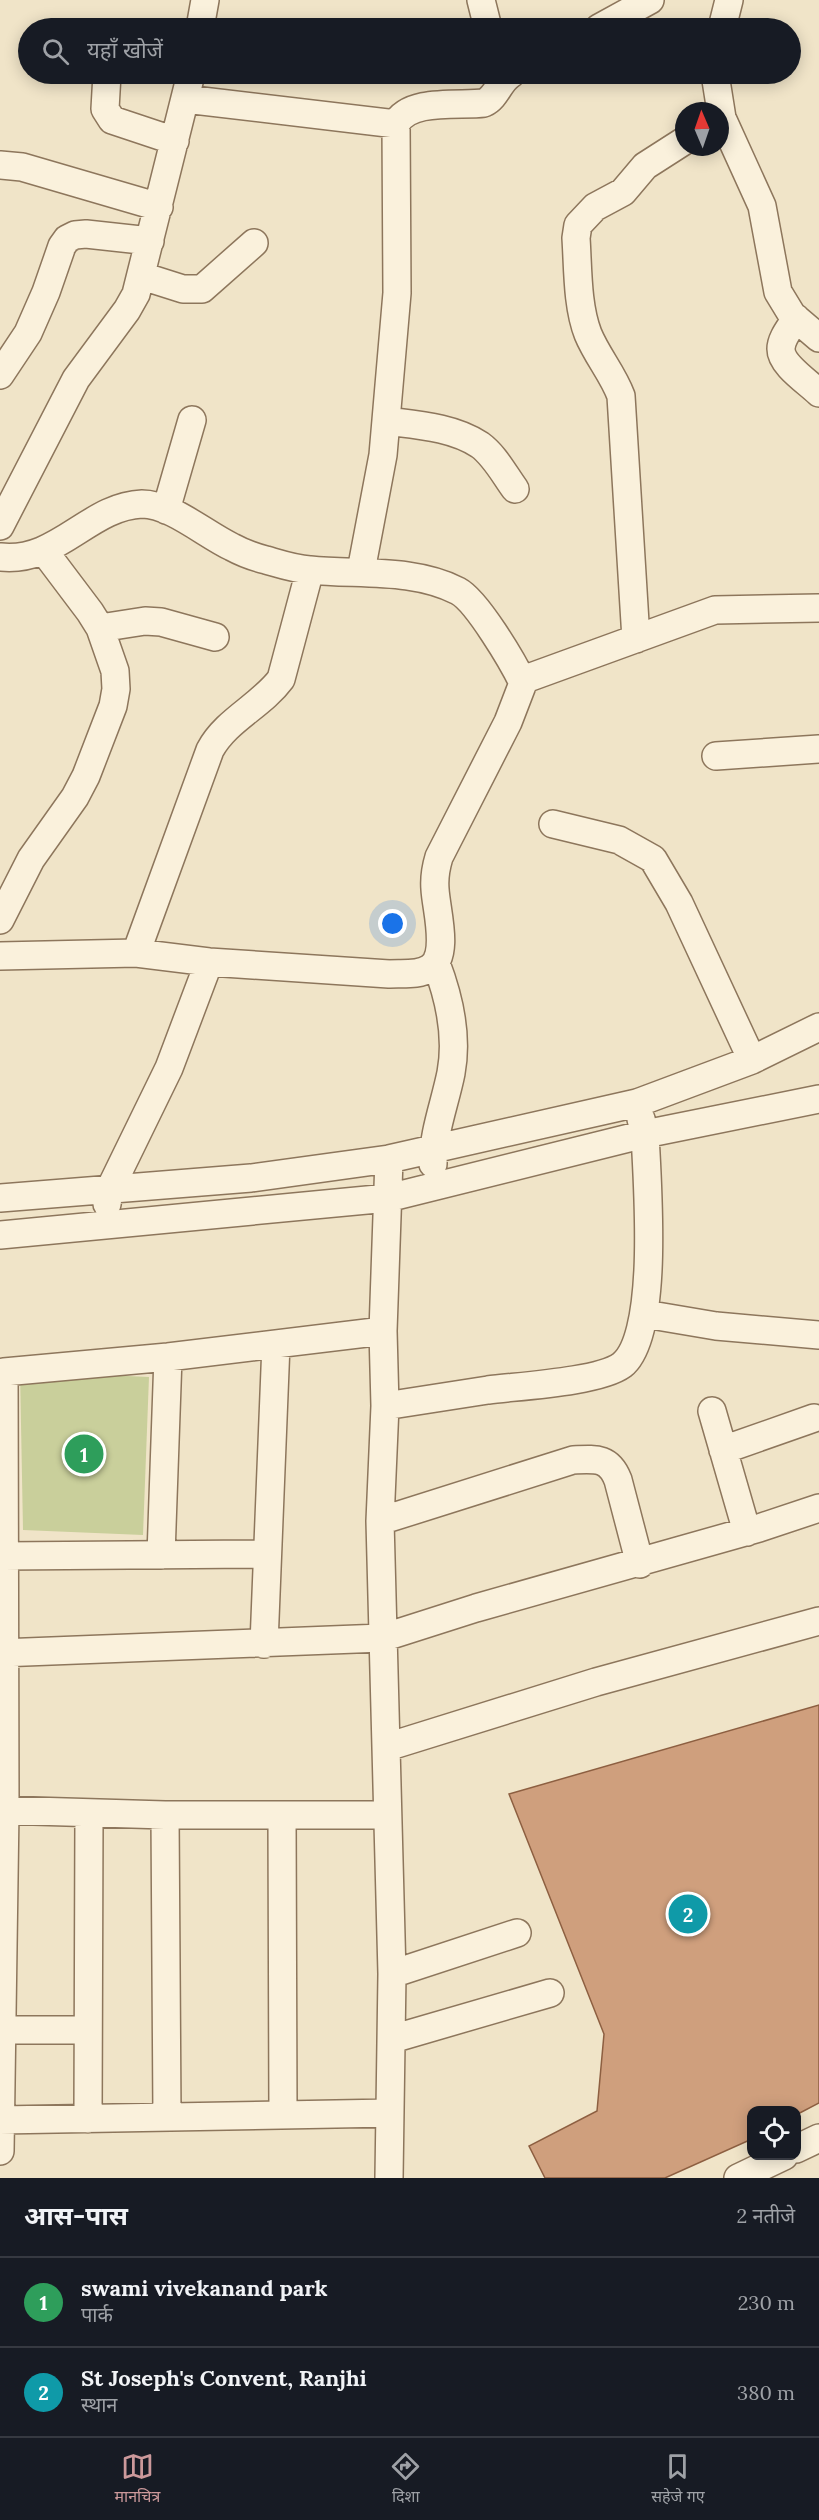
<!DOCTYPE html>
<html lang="hi">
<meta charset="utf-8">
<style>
:root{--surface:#171b24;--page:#242831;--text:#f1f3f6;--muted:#9ea1a6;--line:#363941;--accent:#cc999b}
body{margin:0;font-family:Lora,"Noto Sans Devanagari",serif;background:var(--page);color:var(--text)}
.controls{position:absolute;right:18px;bottom:18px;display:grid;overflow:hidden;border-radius:12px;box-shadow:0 3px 15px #0003}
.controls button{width:54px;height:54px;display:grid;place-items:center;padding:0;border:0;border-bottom:2px solid var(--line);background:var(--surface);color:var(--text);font:30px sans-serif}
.compass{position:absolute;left:675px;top:102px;width:54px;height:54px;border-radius:50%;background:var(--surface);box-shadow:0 3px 15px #0003;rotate:358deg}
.you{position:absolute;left:393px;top:924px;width:21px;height:21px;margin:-15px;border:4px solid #fff;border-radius:50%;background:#1a73e8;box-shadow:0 0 0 9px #1a73e833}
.badge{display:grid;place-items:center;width:39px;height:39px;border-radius:50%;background:var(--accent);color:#fff;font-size:20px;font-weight:700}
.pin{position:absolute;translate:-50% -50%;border:3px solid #fff;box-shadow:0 2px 6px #0006}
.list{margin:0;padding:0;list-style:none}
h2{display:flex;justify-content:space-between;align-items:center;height:78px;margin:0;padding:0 24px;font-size:26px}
h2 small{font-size:20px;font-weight:400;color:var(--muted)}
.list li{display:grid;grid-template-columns:39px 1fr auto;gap:18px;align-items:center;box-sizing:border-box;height:90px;padding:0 24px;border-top:2px solid var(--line)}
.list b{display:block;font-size:22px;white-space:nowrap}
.list p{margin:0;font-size:20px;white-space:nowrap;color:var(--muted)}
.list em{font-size:20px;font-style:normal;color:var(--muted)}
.icon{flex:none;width:33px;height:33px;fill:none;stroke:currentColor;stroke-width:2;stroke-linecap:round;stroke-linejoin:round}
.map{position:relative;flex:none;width:819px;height:2178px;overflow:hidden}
.search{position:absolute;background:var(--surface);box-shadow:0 3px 15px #0003;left:18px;right:18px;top:18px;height:66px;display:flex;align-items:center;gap:15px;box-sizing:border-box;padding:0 21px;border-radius:33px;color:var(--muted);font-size:22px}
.sheet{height:258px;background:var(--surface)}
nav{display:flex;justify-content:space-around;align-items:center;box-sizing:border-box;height:84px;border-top:2px solid var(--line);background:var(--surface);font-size:16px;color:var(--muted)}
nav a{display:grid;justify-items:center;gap:3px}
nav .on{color:var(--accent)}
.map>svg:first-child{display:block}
.green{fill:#c9cf9b}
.building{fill:#cf9f7d;stroke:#8d5f41;stroke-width:1.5}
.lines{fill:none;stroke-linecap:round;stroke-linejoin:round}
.minor-casing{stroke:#8d765c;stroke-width:30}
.minor{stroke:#faf1dc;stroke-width:27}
</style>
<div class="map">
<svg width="819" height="2178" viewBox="0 0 819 2178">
<rect width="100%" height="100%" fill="#f0e4c8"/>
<!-- green -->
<path class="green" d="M20 1371 149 1377 143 1535 23 1530Z"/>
<!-- building -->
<path class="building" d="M819 1705V2103L796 2115V2110H752V2139L665 2178H545L529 2146 597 2111 604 2034 509 1794Z"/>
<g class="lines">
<!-- minor casing -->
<g class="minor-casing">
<path id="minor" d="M481 0 488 28
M200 28 205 0
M599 28 650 0
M722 28 729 0
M107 74 105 109 112 120 175 141
M715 74 722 118 762 206 778 292 792 315 819 338
M185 99 396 124
M0 165 22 167 159 207
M142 276 183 289H202L254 243
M796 318C791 327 781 338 781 349 781 365 808 382 819 393
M0 375 28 333 46 292 62 246 67 239 75 235 86 234 150 241
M386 421C417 425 453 427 480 445 495 456 504 474 515 489
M166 510 192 420
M0 526 76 379 127 310 136 294 191 74
M0 557C57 564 89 506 142 504 171 504 206 535 232 547 243 553 254 557 266 560 280 564 295 569 310 570 358 575 413 568 458 591 477 601 513 662 523 683
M361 571 383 455 397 293 396 124C409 98 459 106 484 103 497 97 499 81 511 74
M100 628 145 621 161 622 215 637
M636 639 621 396C613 374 597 356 588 334 577 306 578 268 576 238L578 225 595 207 623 192 645 166 684 141
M716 756 819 749
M553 824 619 840 653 859 679 903 752 1060
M0 920 31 859 75 797 86 776 113 706 116 689 115 671 100 628 90 612 44 551
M136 953 210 750C226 720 261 706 281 679L310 570
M0 956 136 953 209 962 389 974C402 973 418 976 430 968 450 955 436 910 435 889 434 877 436 867 439 857L508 722 523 683 528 678 715 610 819 608
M389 1159 383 1331 385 1406 380 1521 392 1974 389 2178
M433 1164C433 1133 445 1103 451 1073 458 1036 449 997 436 963
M0 1198 251 1178 389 1159 637 1103 752 1060 819 1027
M107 1204 109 1191 169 1068 209 962
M0 1235 388 1198 645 1134 819 1099
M645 1314 716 1326 819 1335
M385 1406C419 1401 454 1395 488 1390 519 1386 599 1382 622 1365 660 1335 647 1181 645 1134L641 1119
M712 1411 747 1532
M723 1450 814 1418
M380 1521 573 1460C596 1459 609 1457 618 1480L640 1564
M161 1555 168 1357
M3 1556 266 1554
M264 1644 276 1344
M0 1653 382 1638 476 1608 759 1528 819 1508
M387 1747 596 1682 819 1621
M0 1810 165 1815H387
M165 1815 167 2117
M282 1815 283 2115
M392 1974 517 1933
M1 2030H87
M392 2039 550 1993
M88 2119 89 1814
M0 2120 390 2113
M796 2149 819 2138
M0 2151 5 1810 4 1372 168 1357 383 1331
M738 2178 784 2156"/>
</g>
<!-- minor -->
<use href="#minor" class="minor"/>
</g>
</svg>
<div class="controls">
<button><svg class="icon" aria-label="locate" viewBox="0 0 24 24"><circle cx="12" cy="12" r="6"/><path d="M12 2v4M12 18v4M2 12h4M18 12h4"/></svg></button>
</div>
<svg class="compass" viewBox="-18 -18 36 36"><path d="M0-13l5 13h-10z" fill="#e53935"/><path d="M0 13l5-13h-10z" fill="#9ea1a6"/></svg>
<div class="you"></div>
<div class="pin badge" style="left:84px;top:1454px;background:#2e9e5b">1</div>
<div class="pin badge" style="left:688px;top:1914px;background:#0f9aa8">2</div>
<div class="search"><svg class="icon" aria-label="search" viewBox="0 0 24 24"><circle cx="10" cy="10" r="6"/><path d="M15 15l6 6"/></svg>यहाँ खोजें</div>
</div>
<section class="sheet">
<h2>आस-पास<small>2 नतीजे</small></h2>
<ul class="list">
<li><span class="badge" style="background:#2e9e5b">1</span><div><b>swami vivekanand park</b><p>पार्क</p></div><em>230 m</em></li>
<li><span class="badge" style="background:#0f9aa8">2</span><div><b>St Joseph's Convent, Ranjhi</b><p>स्थान</p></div><em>380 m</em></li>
</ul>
</section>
<nav>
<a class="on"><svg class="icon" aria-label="map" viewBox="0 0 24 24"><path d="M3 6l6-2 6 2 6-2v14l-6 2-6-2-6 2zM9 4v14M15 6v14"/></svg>मानचित्र</a>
<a><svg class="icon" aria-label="directions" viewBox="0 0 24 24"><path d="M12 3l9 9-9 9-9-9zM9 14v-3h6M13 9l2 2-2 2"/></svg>दिशा</a>
<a><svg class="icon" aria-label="saved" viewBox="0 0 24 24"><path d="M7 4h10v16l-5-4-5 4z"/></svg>सहेजे गए</a>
</nav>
